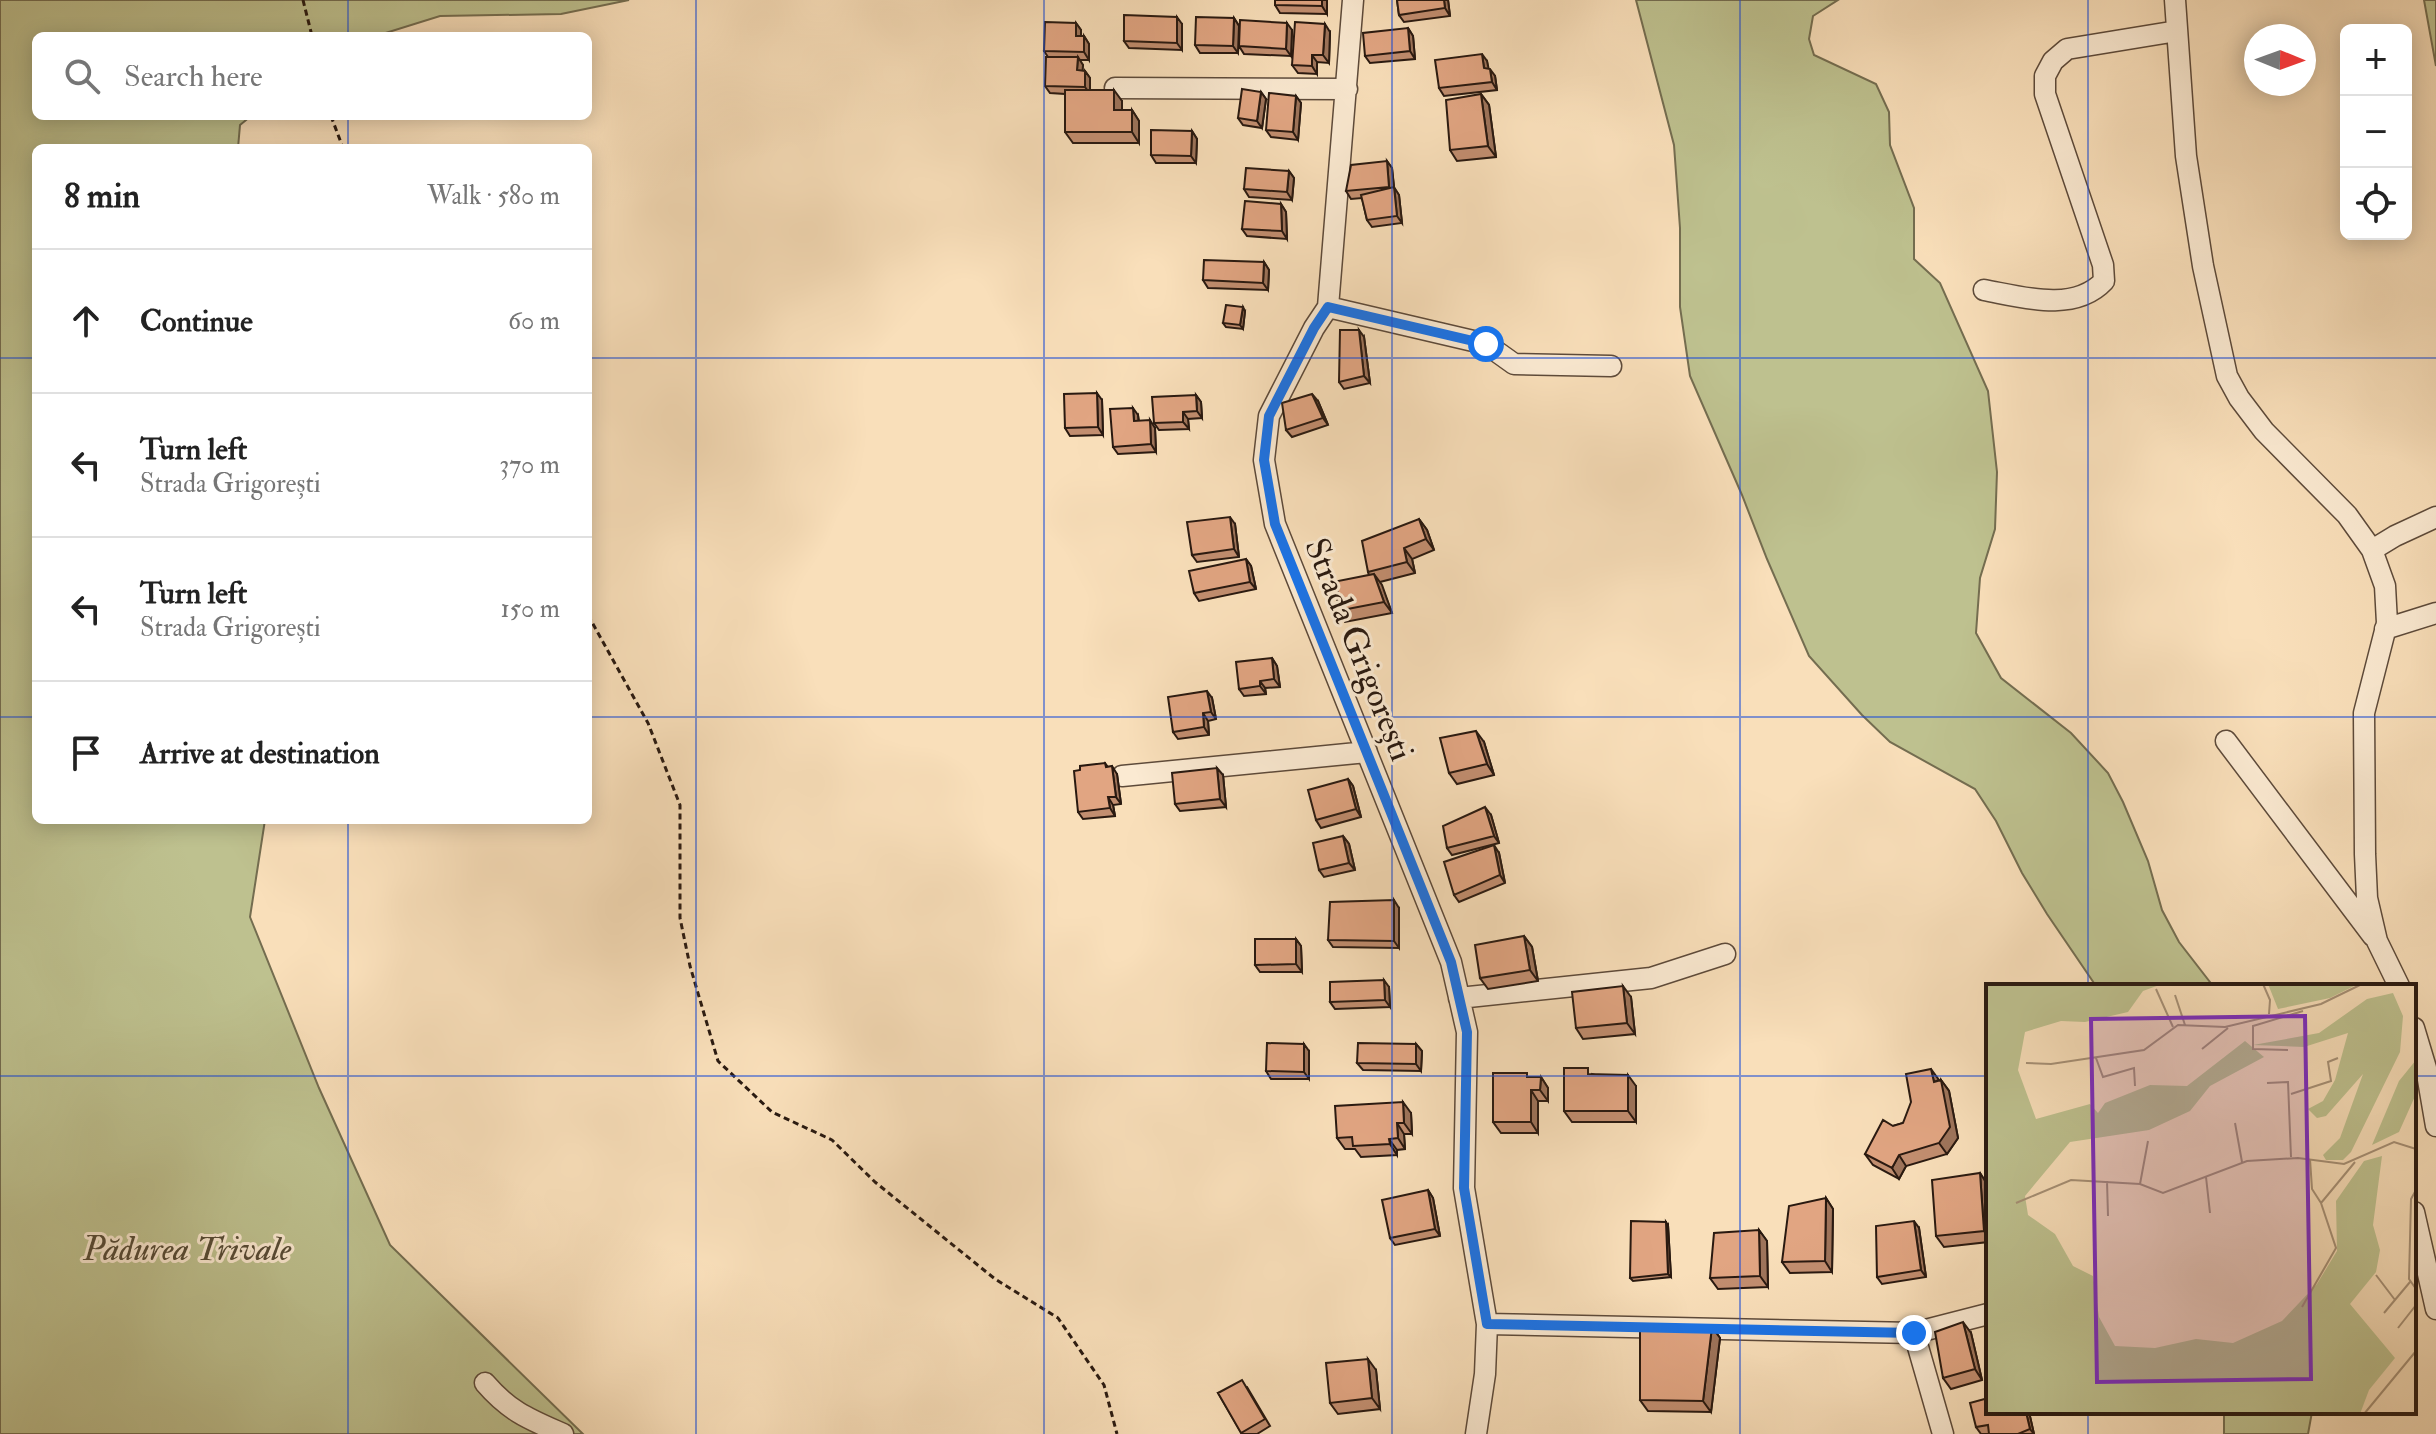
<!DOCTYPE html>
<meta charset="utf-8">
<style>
:root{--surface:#fff;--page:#f2f2f2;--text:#222;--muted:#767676;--line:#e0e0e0}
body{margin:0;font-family:"IM FELL Double Pica",serif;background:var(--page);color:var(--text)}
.controls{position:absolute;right:24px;top:24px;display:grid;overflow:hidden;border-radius:12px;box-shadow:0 4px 20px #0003}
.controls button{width:72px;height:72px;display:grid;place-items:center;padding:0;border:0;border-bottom:2px solid var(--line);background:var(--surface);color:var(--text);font:40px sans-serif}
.compass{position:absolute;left:2244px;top:24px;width:72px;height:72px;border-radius:50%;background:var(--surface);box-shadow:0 4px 20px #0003;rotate:91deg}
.stop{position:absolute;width:24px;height:24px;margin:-18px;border:6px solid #1a73e8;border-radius:50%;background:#fff}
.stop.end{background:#1a73e8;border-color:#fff;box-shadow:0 2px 8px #0008}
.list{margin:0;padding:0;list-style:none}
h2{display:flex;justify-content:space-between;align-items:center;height:104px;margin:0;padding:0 32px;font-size:34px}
h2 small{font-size:26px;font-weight:400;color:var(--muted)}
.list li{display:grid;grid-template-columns:52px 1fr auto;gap:24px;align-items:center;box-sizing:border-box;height:144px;padding:0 32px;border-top:2px solid var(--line)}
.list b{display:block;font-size:30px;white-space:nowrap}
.list p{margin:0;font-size:26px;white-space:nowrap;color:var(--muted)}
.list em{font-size:26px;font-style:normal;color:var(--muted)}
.icon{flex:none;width:44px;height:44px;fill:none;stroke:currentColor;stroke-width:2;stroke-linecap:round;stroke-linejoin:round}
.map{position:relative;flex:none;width:2436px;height:1434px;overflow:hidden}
.search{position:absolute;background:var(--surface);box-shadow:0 4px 20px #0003;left:32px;top:32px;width:560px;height:88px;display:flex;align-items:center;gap:20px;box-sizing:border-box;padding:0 28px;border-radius:12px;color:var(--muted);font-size:30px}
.panel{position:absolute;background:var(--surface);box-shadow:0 4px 20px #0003;left:32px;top:144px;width:560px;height:680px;border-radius:12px}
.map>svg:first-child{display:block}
.green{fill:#bec18f;stroke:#746d50;stroke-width:2}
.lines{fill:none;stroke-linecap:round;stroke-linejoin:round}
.minor-casing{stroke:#5d4a3a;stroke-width:23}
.path{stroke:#291910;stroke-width:3;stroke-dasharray:6 4;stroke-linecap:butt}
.minor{stroke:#fbead2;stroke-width:20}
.wall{fill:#c28e70;stroke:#291910;stroke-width:2}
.shaded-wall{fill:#9e745b;stroke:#291910;stroke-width:2}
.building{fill:#e1a582;stroke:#291910;stroke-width:2}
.route{stroke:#1a73e8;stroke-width:10}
.grid{fill:none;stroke:#1d4ed8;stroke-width:2;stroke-opacity:0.55}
.labels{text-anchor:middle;stroke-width:6;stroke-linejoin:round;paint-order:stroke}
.street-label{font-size:34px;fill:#291910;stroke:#fbead2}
.park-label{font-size:34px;font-style:italic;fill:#564b36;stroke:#fbead2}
.inset-road{fill:none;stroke:#a69076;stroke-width:2}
.view{fill:#7b2cbf;fill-opacity:0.15;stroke:#7b2cbf;stroke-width:4}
.inset-edge{fill:none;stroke:#291910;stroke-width:4}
</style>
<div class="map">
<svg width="2436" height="1434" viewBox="0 0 2436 1434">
<rect width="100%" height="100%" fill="#f9dfba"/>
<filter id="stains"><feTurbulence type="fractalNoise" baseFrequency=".0025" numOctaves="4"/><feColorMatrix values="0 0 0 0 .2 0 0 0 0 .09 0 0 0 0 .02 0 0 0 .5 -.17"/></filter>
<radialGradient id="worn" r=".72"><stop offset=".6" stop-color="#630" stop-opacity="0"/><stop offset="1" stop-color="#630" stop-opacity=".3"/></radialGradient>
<!-- green -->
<path class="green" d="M0 0H629L561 14 440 16 376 36H36V116H251L240 125 238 148H36V820H265L250 917 319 1088 390 1245 583 1434H0Z
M1636 0H1838L1813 16 1809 39 1814 55 1876 84 1889 112 1890 145 1914 208V259L1940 283 1988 391 1997 472 1995 529 1980 578 1976 633 2001 678 2071 733 2108 773 2123 802 2148 861 2162 910 2179 942 2213 986H2096L2047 914 2022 873 1996 821 1975 789 1890 742 1862 715 1809 656 1767 559 1742 495 1690 376 1680 307V228L1674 145Z
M2424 0H2436V66Z
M2224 1412H2312L2308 1434H2224Z"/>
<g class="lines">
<!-- minor casing -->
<g class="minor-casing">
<path id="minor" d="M1353 0 1328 307 1314 328 1269 416 1264 460 1275 524 1451 962 1467 1032 1464 1188 1487 1324 1485 1374 1476 1434
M2175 0 2186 156 2203 266 2227 376 2239 398 2264 431 2347 515 2372 550 2385 586 2387 623 2364 713 2365 854 2367 898 2377 941 2399 986
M1115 88 1347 89
M1984 290C2022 297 2074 313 2104 281L2103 265 2045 94V76L2053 61 2067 49 2177 31
M1328 307 1486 344 1514 364 1611 366
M2372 550 2395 536 2436 517
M2385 629 2436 613
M2226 741 2373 936
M1122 776 1367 752
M1459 998 1651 978 1725 954
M2414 1028 2426 1068 2436 1126
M2414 1212 2436 1309
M1487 1324 1914 1333 1988 1314
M1914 1333 1943 1434
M485 1383C510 1412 529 1419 563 1434"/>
</g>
<!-- path -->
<path class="path" d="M303 0 312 36
M331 116 343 148
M588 615 648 723 680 805V918L690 966 718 1061 772 1112 832 1140 875 1182 995 1279 1058 1318 1104 1385 1117 1434"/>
<!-- minor -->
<use href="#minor" class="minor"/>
</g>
<!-- wall -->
<path class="wall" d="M1275 0H1327V14L1280 13 1275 5Z
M1397 0H1448L1450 16 1404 22 1399 15Z
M1234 18 1239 26 1238 53H1200L1195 45Z
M1076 23 1081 30V36H1084L1089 44V60H1079L1083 65 1082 71H1085L1090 78V90L1122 101V110H1132L1139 121V143H1073L1065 132V94L1050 93 1045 86 1048 57 1044 51Z
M1182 24V50L1129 48 1124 41Z
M1408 28 1413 36 1415 59 1370 63 1365 56Z
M1292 30 1291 56 1244 54 1239 46Z
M1330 32 1329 63 1317 62V74L1298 73 1292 65Z
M1487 61 1488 69 1495 76 1497 90 1444 96 1439 88Z
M1261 92 1266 99 1262 128 1243 125 1238 118Z
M1481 94 1489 105 1496 157 1457 161 1450 150Z
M1296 96 1301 103 1298 140 1271 137 1266 130Z
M1192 131 1197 139 1196 163H1156L1151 155Z
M1387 161 1392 168 1394 188 1399 195 1402 223 1372 227 1367 220 1362 198 1351 199 1346 191Z
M1289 171 1294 178 1292 200 1249 197 1244 189Z
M1281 204 1286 212 1287 239 1247 236 1242 229Z
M1264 262 1269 270 1268 290 1208 288 1203 280Z
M1245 311 1243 329 1226 327 1223 323Z
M1364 337 1370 383 1344 389 1339 382Z
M1196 395 1201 402 1202 418 1188 419 1189 429 1159 430 1154 423Z
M1102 400 1103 435 1070 436 1065 428Z
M1318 401 1328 425 1292 437 1286 430Z
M1138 415 1139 421 1155 428 1156 452 1118 454 1113 447Z
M1419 519 1427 530 1434 550 1412 559 1415 573 1380 582 1392 613 1345 622 1337 611 1369 575 1368 572Z
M1235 524 1239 557 1197 562 1192 555Z
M1246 559 1251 566 1256 589 1199 601 1194 593Z
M1272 658 1277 666 1280 687 1265 688 1266 694 1244 696 1239 689Z
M1212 698 1216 719 1208 721 1209 735 1178 739 1173 732Z
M1484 742 1494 775 1457 784 1449 773Z
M1105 763 1108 767 1117 774 1121 804 1113 805 1115 816 1083 819 1078 812Z
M1223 775 1226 807 1180 811 1175 804Z
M1348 779 1353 786 1361 817 1321 828 1316 820Z
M1491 815 1499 843 1452 855 1447 848Z
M1343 836 1349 844 1355 870 1324 877 1319 870Z
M1499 853 1505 883 1459 902 1454 895Z
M1399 908V948L1333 947 1328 940Z
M1524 936 1532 947 1538 981 1488 989 1480 978Z
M1296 939 1301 946 1302 972H1260L1255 965Z
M1389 987 1390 1007 1335 1009 1330 1002Z
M1631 997 1635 1034 1583 1039 1576 1028Z
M1416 1044 1422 1051 1421 1071 1363 1070 1357 1063Z
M1309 1051V1079H1271L1266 1071Z
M1592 1074 1636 1086V1122H1572L1564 1111Z
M1530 1077H1541L1548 1088V1101H1538V1133H1501L1493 1122Z
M1941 1080 1949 1091 1958 1138 1947 1154 1906 1166 1899 1179 1873 1165 1865 1154 1893 1126 1903 1123 1939 1081Z
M1411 1113 1412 1134H1404L1405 1149 1397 1150V1155L1361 1157 1355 1149H1345L1337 1138Z
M1980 1173 1987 1184 1988 1242 1944 1247 1936 1236Z
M1428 1190 1433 1198 1440 1236 1395 1245 1390 1238Z
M1826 1198 1833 1209 1832 1272 1790 1273 1782 1262Z
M1668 1225 1671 1277 1633 1281 1630 1278Z
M1919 1228 1926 1277 1882 1284 1877 1277Z
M1759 1230 1767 1241 1768 1287 1718 1289 1710 1278Z
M1712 1327 1720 1338 1711 1412 1648 1411 1640 1400Z
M1971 1333 1982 1380 1951 1389 1943 1378Z
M1376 1370 1380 1409 1338 1414 1330 1403Z
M1247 1387 1270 1426 1257 1434H1242L1218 1393Z
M1988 1412H2029L2034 1434H1981L1976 1427Z"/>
<!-- shaded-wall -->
<path class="shaded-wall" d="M1322 0H1327V14L1322 6Z
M1444 0H1448L1450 16 1445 8Z
M1177 17 1182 24V50L1177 43Z
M1234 18 1239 26 1238 53 1233 46Z
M1076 23 1081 30V43L1076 36Z
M1287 23 1292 30 1291 56 1286 49Z
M1325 24 1330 32 1329 63 1323 55Z
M1408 28 1413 36 1415 59 1410 51Z
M1084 36 1089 44V60L1084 52Z
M1482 54 1487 61 1490 75 1484 68Z
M1312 55 1317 62V74L1312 66Z
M1078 57 1083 65 1082 78 1077 70Z
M1490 69 1495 76 1497 90 1492 82Z
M1085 71 1090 78V94L1085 87Z
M1114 90 1122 101V121L1114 110Z
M1261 92 1266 99 1262 128 1257 121Z
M1481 94 1489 105 1496 157 1488 146Z
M1296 96 1301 103 1298 140 1293 132Z
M1132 110 1139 121V143L1132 132Z
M1192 131 1197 139 1196 163 1191 156Z
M1387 161 1392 168 1395 195 1389 187Z
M1289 171 1294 178 1292 200 1287 192Z
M1394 187 1399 195 1402 223 1397 216Z
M1281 204 1286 212 1287 239 1282 231Z
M1264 262 1269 270 1268 290 1263 283Z
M1243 307 1245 311 1243 329 1240 325Z
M1359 330 1364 337 1370 383 1364 376Z
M1097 393 1102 400 1103 435 1098 427Z
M1312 394 1318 401 1328 425 1323 418Z
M1196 395 1201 402 1202 418 1197 411Z
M1133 408 1138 415 1139 429 1134 421Z
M1183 412 1188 419 1189 429 1183 422Z
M1150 420 1155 428 1156 452 1151 444Z
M1230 517 1235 524 1239 557 1234 549Z
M1419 519 1427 530 1434 550 1426 539Z
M1404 548 1412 559 1415 573 1407 562Z
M1246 559 1251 566 1256 589 1250 582Z
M1374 574 1382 585 1392 613 1384 602Z
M1272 658 1277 666 1280 687 1274 679Z
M1260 681 1265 688 1266 694 1260 686Z
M1207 691 1212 698 1216 719 1211 712Z
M1203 713 1208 721 1209 735 1204 727Z
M1476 731 1484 742 1494 775 1487 764Z
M1112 766 1117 774 1121 804 1116 797Z
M1217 768 1223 775 1226 807 1220 799Z
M1348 779 1353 786 1361 817 1356 809Z
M1108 797 1113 805 1115 816 1110 808Z
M1485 807 1491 815 1499 843 1494 836Z
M1343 836 1349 844 1355 870 1349 863Z
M1494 845 1499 853 1505 883 1500 875Z
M1394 900 1399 908V948L1394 941Z
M1524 936 1532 947 1538 981 1530 970Z
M1296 939 1301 946 1302 972 1296 964Z
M1384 980 1389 987 1390 1007 1385 1000Z
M1623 986 1631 997 1635 1034 1627 1023Z
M1304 1044 1309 1051V1079L1304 1072Z
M1416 1044 1422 1051 1421 1071 1416 1064Z
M1931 1069 1939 1080 1934 1082Z
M1628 1075 1636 1086V1122L1628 1111Z
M1541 1077 1548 1088V1101L1540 1090Z
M1941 1080 1949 1091 1958 1138 1947 1154 1939 1143Z
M1531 1090 1538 1101V1133L1531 1122Z
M1403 1102 1411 1113 1412 1134 1404 1123Z
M1397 1123 1404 1134 1405 1149 1398 1138Z
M1389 1139 1397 1150V1155L1390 1144Z
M1899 1155 1906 1166 1899 1179 1892 1168Z
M1980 1173 1987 1184 1988 1237 1984 1231Z
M1428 1190 1433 1198 1440 1236 1435 1229Z
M1826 1198 1833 1209 1832 1272 1825 1261Z
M1914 1221 1919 1228 1926 1277 1921 1270Z
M1666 1222 1668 1225 1671 1277 1668 1274Z
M1759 1230 1767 1241 1768 1287 1760 1276Z
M1963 1322 1971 1333 1982 1380 1975 1369Z
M1712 1327 1720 1338 1711 1412 1703 1401Z
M1368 1359 1376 1370 1380 1409 1372 1398Z
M2026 1412H2029L2034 1434 2030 1429Z"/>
<!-- building -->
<path class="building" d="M1275 0H1322V6L1275 5Z
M1397 0H1444L1445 8 1399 15Z
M1124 15 1177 17V43L1124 41Z
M1196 17 1234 18 1233 46 1195 45Z
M1240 20 1287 23 1286 49 1239 46Z
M1045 22 1076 23V36H1084V52L1044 51Z
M1295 22 1325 24 1323 55H1312V66L1292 65Z
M1408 28 1410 51 1365 56 1363 33Z
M1482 54 1484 68 1490 69 1492 82 1439 88 1435 60Z
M1046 57H1078L1077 70 1085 71V87L1045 86Z
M1242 89 1261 92 1257 121 1238 118Z
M1065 90H1114V110H1132V132H1065Z
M1269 93 1296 96 1293 132 1266 130Z
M1481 94 1488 146 1450 150 1446 100Z
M1151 130 1192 131 1191 156 1151 155Z
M1387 161 1389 187 1346 191 1351 165Z
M1246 168 1289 171 1287 192 1244 189Z
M1394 187 1397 216 1367 220 1361 195Z
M1245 201 1281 204 1282 231 1242 229Z
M1204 260 1264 262 1263 283 1203 280Z
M1226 305 1243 307 1240 325 1223 323Z
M1340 330H1359L1364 376 1339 382Z
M1097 393 1098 427 1065 428 1064 394Z
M1312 394 1323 418 1286 430 1282 403Z
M1196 395 1197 411 1183 412V422L1154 423 1152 397Z
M1133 408 1134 421 1150 420 1151 444 1113 447 1110 409Z
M1230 517 1234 549 1192 555 1187 522Z
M1419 519 1426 539 1404 548 1407 562 1368 572 1362 541Z
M1246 559 1250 582 1194 593 1189 571Z
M1374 574 1384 602 1337 611 1338 581Z
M1272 658 1274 679 1260 681V686L1239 689 1236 662Z
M1207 691 1211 712 1203 713 1204 727 1173 732 1168 697Z
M1476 731 1487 764 1449 773 1440 738Z
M1105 763 1106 767 1112 766 1116 797H1108L1110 808 1078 812 1074 771 1080 770V766Z
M1217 768 1220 799 1175 804 1172 773Z
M1348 779 1356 809 1316 820 1308 790Z
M1485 807 1494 836 1447 848 1443 826Z
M1343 836 1349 863 1319 870 1313 843Z
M1494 845 1500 875 1454 895 1444 862Z
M1394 900V941L1328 940 1330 902Z
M1524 936 1530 970 1480 978 1475 945Z
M1255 939H1296V964L1255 965Z
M1384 980 1385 1000 1330 1002V982Z
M1623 986 1627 1023 1576 1028 1572 992Z
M1267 1043 1304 1044V1072L1266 1071Z
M1358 1043 1416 1044V1064L1357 1063Z
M1564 1068H1588V1074L1628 1075V1111H1564Z
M1931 1069 1934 1082 1941 1080 1950 1127 1939 1143 1899 1155 1892 1168 1865 1154 1883 1120 1893 1126 1903 1123 1911 1102 1906 1074Z
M1493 1073H1527V1077H1541L1540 1090H1531V1122H1493Z
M1403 1102 1404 1123H1397L1398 1138 1389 1139 1390 1144 1353 1146 1352 1137 1337 1138 1335 1106Z
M1980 1173 1984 1231 1936 1236 1932 1180Z
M1428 1190 1435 1229 1390 1238 1382 1200Z
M1826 1198 1825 1261 1782 1262 1789 1206Z
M1631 1221 1666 1222 1668 1274 1630 1278Z
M1914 1221 1921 1270 1877 1277 1876 1226Z
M1759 1230 1760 1276 1710 1278 1714 1233Z
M1963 1322 1975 1369 1943 1378 1935 1332Z
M1640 1326 1712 1327 1703 1401 1640 1400Z
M1368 1359 1372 1398 1330 1403 1326 1363Z
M1242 1380 1265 1419 1241 1433 1218 1393Z
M1988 1398V1412H2026L2030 1429 2018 1434H1989L1988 1425 1976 1427 1970 1403Z"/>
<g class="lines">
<!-- route -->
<path class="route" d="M1486 344 1328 307 1314 328 1269 416 1264 460 1275 524 1451 962 1467 1032 1464 1188 1487 1324 1914 1333"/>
</g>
<!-- grid -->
<path class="grid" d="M348 0V36M696 0V1434M1044 0V1434M1392 0V1434M1740 0V1434M2088 0V986M348 116V148M0 358H36M588 358H2436M0 717H36M588 717H2436M348 820V1434M0 1076H1988M2414 1076H2436M2088 1412V1434"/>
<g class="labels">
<!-- street labels -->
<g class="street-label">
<text transform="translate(1360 649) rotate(68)" y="12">Strada Grigorești</text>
</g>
<!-- park labels -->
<g class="park-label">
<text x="187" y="1260">Pădurea Trivale</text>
</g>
</g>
<!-- overview -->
<g transform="translate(1986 984)">
<rect width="430" height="430" fill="#f9dfba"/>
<path d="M0 0H176L157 7 142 28 99 38 75 37 39 48 32 86 50 135 104 120 112 129 119 119 164 101 201 102 259 57 278 73 224 102 204 127 163 146 84 158 39 212 42 231 69 250 87 282 107 292 113 333 129 362 169 364 210 355 247 359 296 337 331 300 351 267 350 217 378 177 396 172 387 241 394 266 390 288 364 320 409 374 383 406 374 430H0ZM282 0H372L344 14 292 25ZM407 9 417 32 414 68 365 168 357 176H340L337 171 354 154 377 90 340 132 331 134 322 125 337 117 349 96 362 49 318 63 267 61 333 49 381 15ZM430 76V110L413 148 386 161 413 97Z" fill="#bec18f"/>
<path class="inset-road" d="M277 0 284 16 283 30M170 5 187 43M189 11 199 41M216 65 242 44M302 66 267 65V42L317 27M110 74 117 93 148 84 149 102M40 79 65 80 158 66 192 41 239 43 335 20 376 0M281 99 302 98 305 173M305 110 345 97 342 78 352 74M249 139 256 178M324 175 326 205 335 219M220 193 224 229M121 197 122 232M154 200 162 157M430 206 425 215 423 295 430 305M30 219 85 196 154 200 177 209 261 177 312 174 358 180 408 158 430 165M390 291 409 316M316 323 350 264 335 219 369 178M398 329 424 298M412 344 430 321M378 430 430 367"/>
<path class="view" d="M319 32 325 395 111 398 105 35Z"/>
<rect width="430" height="430" class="inset-edge"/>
</g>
<rect width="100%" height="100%" filter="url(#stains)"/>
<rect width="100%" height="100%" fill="url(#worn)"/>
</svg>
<div class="controls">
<button>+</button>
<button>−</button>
<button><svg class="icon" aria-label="locate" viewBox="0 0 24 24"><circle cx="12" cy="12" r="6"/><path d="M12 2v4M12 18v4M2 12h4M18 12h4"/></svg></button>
</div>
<svg class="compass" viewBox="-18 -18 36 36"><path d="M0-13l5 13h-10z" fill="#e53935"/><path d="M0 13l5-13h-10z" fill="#767676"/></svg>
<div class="stop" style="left:1486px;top:344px"></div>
<div class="stop end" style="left:1914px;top:1333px"></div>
<div class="search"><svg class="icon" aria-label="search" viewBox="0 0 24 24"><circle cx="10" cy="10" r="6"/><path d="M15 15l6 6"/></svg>Search here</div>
<section class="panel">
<h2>8 min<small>Walk · 580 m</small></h2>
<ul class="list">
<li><svg class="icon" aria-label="ahead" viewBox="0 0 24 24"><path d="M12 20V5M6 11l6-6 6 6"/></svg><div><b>Continue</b></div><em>60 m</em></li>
<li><svg class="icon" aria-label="left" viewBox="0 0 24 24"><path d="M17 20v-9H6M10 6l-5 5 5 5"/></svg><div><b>Turn left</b><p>Strada Grigorești</p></div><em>370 m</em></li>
<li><svg class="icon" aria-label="left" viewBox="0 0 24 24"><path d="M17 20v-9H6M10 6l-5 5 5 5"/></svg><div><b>Turn left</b><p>Strada Grigorești</p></div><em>150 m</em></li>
<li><svg class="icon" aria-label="arrive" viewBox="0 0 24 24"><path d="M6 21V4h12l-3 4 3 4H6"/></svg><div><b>Arrive at destination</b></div></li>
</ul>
</section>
</div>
